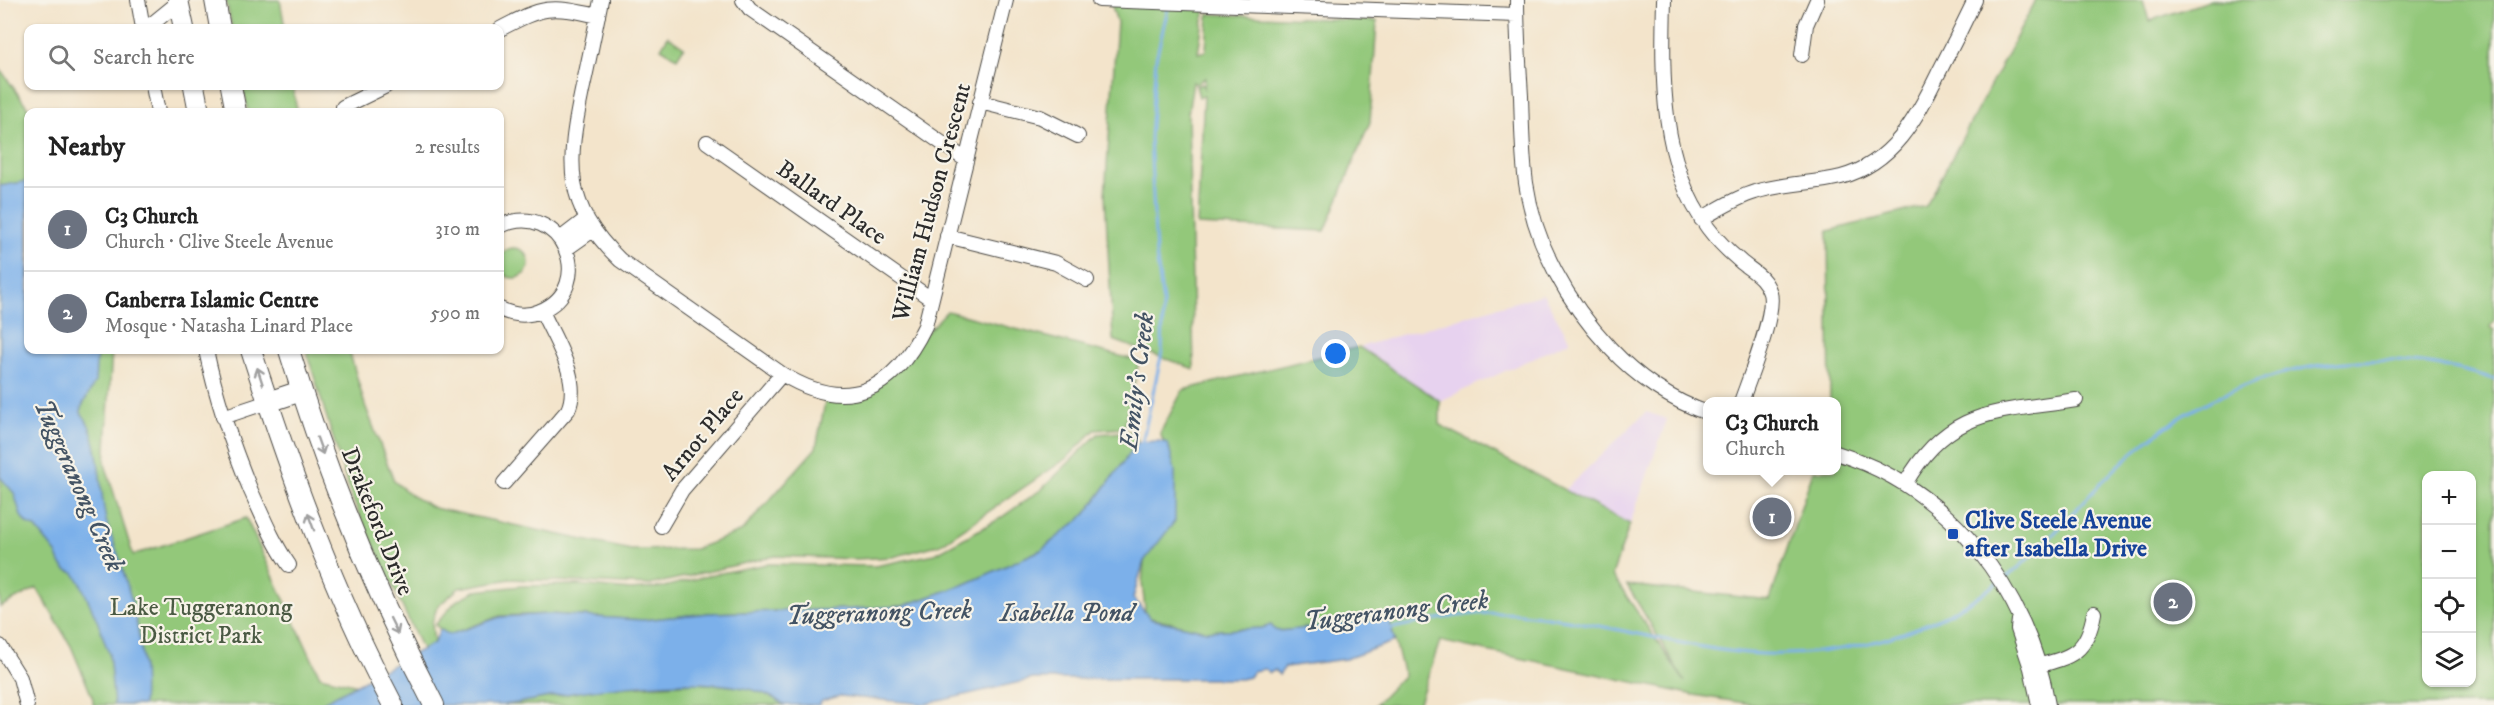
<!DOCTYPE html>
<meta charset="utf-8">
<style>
:root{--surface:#fff;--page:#f6f6f6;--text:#222;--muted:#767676;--line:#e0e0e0;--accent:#b45309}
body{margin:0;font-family:"IM FELL DW Pica",serif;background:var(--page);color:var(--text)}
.controls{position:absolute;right:18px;bottom:18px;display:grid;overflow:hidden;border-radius:12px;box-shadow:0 2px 4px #0004}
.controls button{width:54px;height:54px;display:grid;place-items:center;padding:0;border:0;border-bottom:2px solid var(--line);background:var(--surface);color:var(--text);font:30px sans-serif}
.you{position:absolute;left:1336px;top:354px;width:21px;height:21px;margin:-15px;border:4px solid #fff;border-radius:50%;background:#1a73e8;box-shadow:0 0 0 9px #1a73e833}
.badge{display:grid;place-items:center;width:39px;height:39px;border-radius:50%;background:var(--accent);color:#fff;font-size:20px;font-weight:700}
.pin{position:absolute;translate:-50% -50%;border:3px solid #fff;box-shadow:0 2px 6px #0006}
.popup{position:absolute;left:1703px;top:397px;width:138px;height:78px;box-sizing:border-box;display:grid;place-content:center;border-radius:12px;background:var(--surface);filter:drop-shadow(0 2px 4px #0005);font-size:20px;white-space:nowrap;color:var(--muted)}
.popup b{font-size:22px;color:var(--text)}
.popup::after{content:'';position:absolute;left:50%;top:100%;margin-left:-12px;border:12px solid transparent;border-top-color:var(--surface)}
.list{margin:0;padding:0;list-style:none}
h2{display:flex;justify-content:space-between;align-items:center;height:78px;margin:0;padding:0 24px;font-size:26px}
h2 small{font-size:20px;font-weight:400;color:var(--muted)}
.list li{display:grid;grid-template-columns:39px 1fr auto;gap:18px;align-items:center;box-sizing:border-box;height:84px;padding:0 24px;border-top:2px solid var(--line)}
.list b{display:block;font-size:22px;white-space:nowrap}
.list p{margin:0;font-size:20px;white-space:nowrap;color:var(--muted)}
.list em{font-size:20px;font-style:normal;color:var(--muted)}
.icon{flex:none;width:33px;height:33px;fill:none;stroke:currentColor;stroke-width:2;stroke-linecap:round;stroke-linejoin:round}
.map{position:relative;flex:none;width:2494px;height:705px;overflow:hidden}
.search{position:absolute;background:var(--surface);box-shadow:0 2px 4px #0004;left:24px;top:24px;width:480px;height:66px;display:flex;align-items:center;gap:15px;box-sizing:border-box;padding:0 21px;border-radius:12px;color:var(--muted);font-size:22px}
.panel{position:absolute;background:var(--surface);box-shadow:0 2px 4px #0004;left:24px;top:108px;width:480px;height:246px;border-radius:12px}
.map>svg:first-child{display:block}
.built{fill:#e7d2ef}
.green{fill:#93c87a;stroke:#5f7a52;stroke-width:1.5;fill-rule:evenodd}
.water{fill:#7cb0ea;stroke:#546e8a;stroke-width:1.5}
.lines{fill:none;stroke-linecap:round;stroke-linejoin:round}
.stream{stroke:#7cb0ea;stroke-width:3}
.minor-casing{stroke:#494743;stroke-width:16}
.highway-casing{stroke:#494743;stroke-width:22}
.minor{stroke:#fff;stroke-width:14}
.highway{stroke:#fff;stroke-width:20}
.oneway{stroke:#a0a0a0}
.transit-dot{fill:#1a4fb4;stroke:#f7f3e8;stroke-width:2}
.labels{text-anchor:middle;stroke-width:4.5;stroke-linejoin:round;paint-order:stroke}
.street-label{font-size:24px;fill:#2b2b2b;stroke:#f7f3e8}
.transit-label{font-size:24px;font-weight:bold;fill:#164399;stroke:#f7f3e8;text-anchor:start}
.park-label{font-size:24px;fill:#4a5a43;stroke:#f7f3e8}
.water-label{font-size:26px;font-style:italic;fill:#435364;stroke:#f7f3e8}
</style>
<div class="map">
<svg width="2494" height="705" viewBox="0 0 2494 705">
<rect width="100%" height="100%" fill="#f7f3e8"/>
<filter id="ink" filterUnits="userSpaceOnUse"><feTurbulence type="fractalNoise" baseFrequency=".0167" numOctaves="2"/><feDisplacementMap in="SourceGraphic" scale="12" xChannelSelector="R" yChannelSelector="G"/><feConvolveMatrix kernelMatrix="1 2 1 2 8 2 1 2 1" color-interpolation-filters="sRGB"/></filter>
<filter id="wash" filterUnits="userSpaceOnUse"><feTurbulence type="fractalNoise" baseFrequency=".008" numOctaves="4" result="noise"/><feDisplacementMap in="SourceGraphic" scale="24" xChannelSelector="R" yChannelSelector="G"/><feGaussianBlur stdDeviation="1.35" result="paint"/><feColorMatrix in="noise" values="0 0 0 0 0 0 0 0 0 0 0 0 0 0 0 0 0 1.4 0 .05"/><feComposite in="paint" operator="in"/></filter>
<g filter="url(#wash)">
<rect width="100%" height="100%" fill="#f3e4cb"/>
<!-- built -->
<path class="built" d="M1543 294 1570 341 1440 401 1359 347Z
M1646 412 1667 419 1630 524 1564 491Z"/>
<!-- green -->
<path class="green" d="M226 0H280L285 28H232Z
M1110 0H1206L1198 53 1206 51 1208 14 1377 21 1370 122 1325 231 1197 225 1204 96 1199 97 1196 86 1202 84 1204 88 1205 78 1196 84 1193 82 1188 114 1194 369 1113 340 1105 195 1117 22Z
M2036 0H2143L2149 21 2211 0H2494V320L2490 327 2494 330V705H1757L1694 695 1440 641 1418 705H1375L1404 675 1389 619 1279 631 1263 628 1206 631 1146 617 1142 583 1147 531 1168 453 1160 433 1183 390 1359 347 1440 401V425L1630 524 1612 575 1685 682 1627 585 1770 600 1813 471 1836 470V402L1830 401 1828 231 1926 206ZM2426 476H2472V682H2426Z
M668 36 684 47 677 58 661 48Z
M0 69 31 112H28V350H112L105 464 133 555 246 518 320 676 358 685 369 705H93V699L71 646 37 588 0 607Z
M243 86H293L297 112H248Z
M499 263a15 15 0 1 1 30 0a15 15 0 1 1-30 0Z
M947 311 1139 361 1124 428 1095 430 1067 458 941 544 893 557 856 559 775 556 650 585 510 579 459 588 437 607 432 623 434 643 422 649 351 496 306 350H349L365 405 394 481 412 496 434 508 631 550 695 549 742 531 816 448 826 398 863 399Z
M1134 431 1138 442 1085 515 1041 550 968 583 903 606 852 609 709 613 643 620 549 614 500 616 449 635 435 625 456 601 475 591 521 586 579 585 631 590 664 587 711 575 767 564 875 566 935 554 999 519 1042 489 1098 434Z
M696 683C725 686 761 685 784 705H504L596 689Z"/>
<!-- water -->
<path class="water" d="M28 181V350H97L95 382 81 408V413C101 434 99 490 106 520 110 535 117 549 121 564 135 608 147 658 143 705H114L109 654 97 620 80 582 74 573 66 570 61 565 56 553 35 527 27 524 21 516 14 493 0 477V186Z
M1158 441 1168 443 1175 471V521L1144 561 1133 598 1151 619 1206 631 1262 628 1271 625 1275 630 1279 631 1389 619 1395 641 1346 659 1285 667 1279 675 1275 670 1270 673 1265 669 1253 671 1249 677 1241 679H1033L926 704 840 696 822 701 819 705H784C742 669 613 686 560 695 541 698 520 704 501 705 440 705 379 705 318 705L434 643 440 629 449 635 500 617 549 614 643 620 709 613 852 609 903 606 968 583 1041 550 1085 515 1138 442Z"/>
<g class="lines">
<!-- stream -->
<path class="stream" d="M1142 443 1162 352 1163 303 1156 254 1150 138 1156 59 1168 8
M2003 580C2051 544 2085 495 2129 456 2229 367 2367 338 2494 379
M1388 629C1413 624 1439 618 1464 615 1494 611 1530 614 1560 619 1614 627 1667 642 1721 650 1817 664 1919 642 1997 583"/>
</g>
</g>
<g filter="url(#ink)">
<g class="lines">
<!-- minor casing -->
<g class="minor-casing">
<path id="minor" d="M138 0 143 28
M601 0C595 30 589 60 582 91 567 163 563 205 620 260L782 374C847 414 893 392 925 326L1006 0
M743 0 750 9 966 160
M1099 0 1517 15
M1517 0C1517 32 1519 64 1521 96 1522 125 1522 154 1526 183 1535 245 1567 302 1610 348 1636 376 1671 401 1708 413
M1664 0C1662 76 1660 164 1708 228 1717 240 1728 251 1740 261 1751 271 1765 276 1770 293 1776 313 1749 379 1741 402
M147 28 179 2
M500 29C544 6 549 5 598 16
M1802 55 1806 25 1817 0
M153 86 158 112
M980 102 1040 117 1078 136
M343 107 386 86
M707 142 931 299
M1701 219C1719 209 1735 198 1755 192 1782 183 1813 184 1841 177 1893 163 1916 119 1938 74 1951 49 1963 25 1975 0
M500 226C562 198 599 287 540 311 527 317 512 315 500 309
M947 236 1056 263 1087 280
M560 239 586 219
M566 249 593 230
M206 350C216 398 232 445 251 491 263 517 273 542 289 565
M223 417 268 402
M1836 453C1949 487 2029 591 2048 705
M504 483 568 410C582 379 554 339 542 311
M1905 484C1949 407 1997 413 2076 400
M661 526 682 490 782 374
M2019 620 2018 629 2031 668 2039 705
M0 646 20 678 27 705
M2033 667C2071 657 2087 654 2094 613"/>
</g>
<!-- highway casing -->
<g class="highway-casing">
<path id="highway" d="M178 0 184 28
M215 0 220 28
M194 86 199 112
M231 86 236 112
M251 350C290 472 333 591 393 705
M289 350C326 473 374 591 434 705
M268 402 301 391"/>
</g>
<!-- minor -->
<use href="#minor" class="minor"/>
<!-- highway -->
<use href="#highway" class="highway"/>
</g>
<!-- one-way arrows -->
<defs><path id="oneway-shaft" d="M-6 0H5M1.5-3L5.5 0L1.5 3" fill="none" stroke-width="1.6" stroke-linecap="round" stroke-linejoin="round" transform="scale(1.5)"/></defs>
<g class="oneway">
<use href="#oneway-shaft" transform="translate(260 376) rotate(-108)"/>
<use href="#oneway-shaft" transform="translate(320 446) rotate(70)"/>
<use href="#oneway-shaft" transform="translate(311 522) rotate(-110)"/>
<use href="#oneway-shaft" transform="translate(394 626) rotate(64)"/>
</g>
</g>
<!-- markers -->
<rect class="transit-dot" x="1947" y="528" width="12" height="12" rx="3"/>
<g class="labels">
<!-- street labels -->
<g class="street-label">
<text transform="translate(832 202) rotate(35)" y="8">Ballard Place</text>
<text transform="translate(931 202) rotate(-75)" y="8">William Hudson Crescent</text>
<text transform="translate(702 434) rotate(-50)" y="8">Arnot Place</text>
<text transform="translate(378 521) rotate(68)" y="8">Drakeford Drive</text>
</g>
<!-- transit labels -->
<g class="transit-label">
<text x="1965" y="528">Clive Steele Avenue<tspan x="1965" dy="28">after Isabella Drive</tspan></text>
</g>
<!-- park labels -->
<g class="park-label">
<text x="201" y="615">Lake Tuggeranong<tspan x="201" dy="28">District Park</tspan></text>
</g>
<!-- water labels -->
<g class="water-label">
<text transform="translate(1136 381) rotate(-83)" y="9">Emily's Creek</text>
<text transform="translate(80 485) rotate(66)" y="9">Tuggeranong Creek</text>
<text transform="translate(1396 610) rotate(-7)" y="9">Tuggeranong Creek</text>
<text transform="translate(879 612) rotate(-2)" y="9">Tuggeranong Creek</text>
<text x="1067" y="621">Isabella Pond</text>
</g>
</g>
</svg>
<div class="controls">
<button>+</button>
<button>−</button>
<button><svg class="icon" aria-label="locate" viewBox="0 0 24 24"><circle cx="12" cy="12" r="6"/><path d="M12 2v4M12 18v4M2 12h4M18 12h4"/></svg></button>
<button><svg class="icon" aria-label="layers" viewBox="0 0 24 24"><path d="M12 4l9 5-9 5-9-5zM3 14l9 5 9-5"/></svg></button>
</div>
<div class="you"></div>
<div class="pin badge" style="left:1772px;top:517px;background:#6b7280">1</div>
<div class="popup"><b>C3 Church</b>Church</div>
<div class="pin badge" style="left:2173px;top:602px;background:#6b7280">2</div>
<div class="search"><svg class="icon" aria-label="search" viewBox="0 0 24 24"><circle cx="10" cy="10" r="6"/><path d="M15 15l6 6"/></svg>Search here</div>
<section class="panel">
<h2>Nearby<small>2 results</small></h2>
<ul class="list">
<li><span class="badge" style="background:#6b7280">1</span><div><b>C3 Church</b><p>Church · Clive Steele Avenue</p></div><em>310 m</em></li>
<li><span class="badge" style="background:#6b7280">2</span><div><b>Canberra Islamic Centre</b><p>Mosque · Natasha Linard Place</p></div><em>590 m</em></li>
</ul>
</section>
</div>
